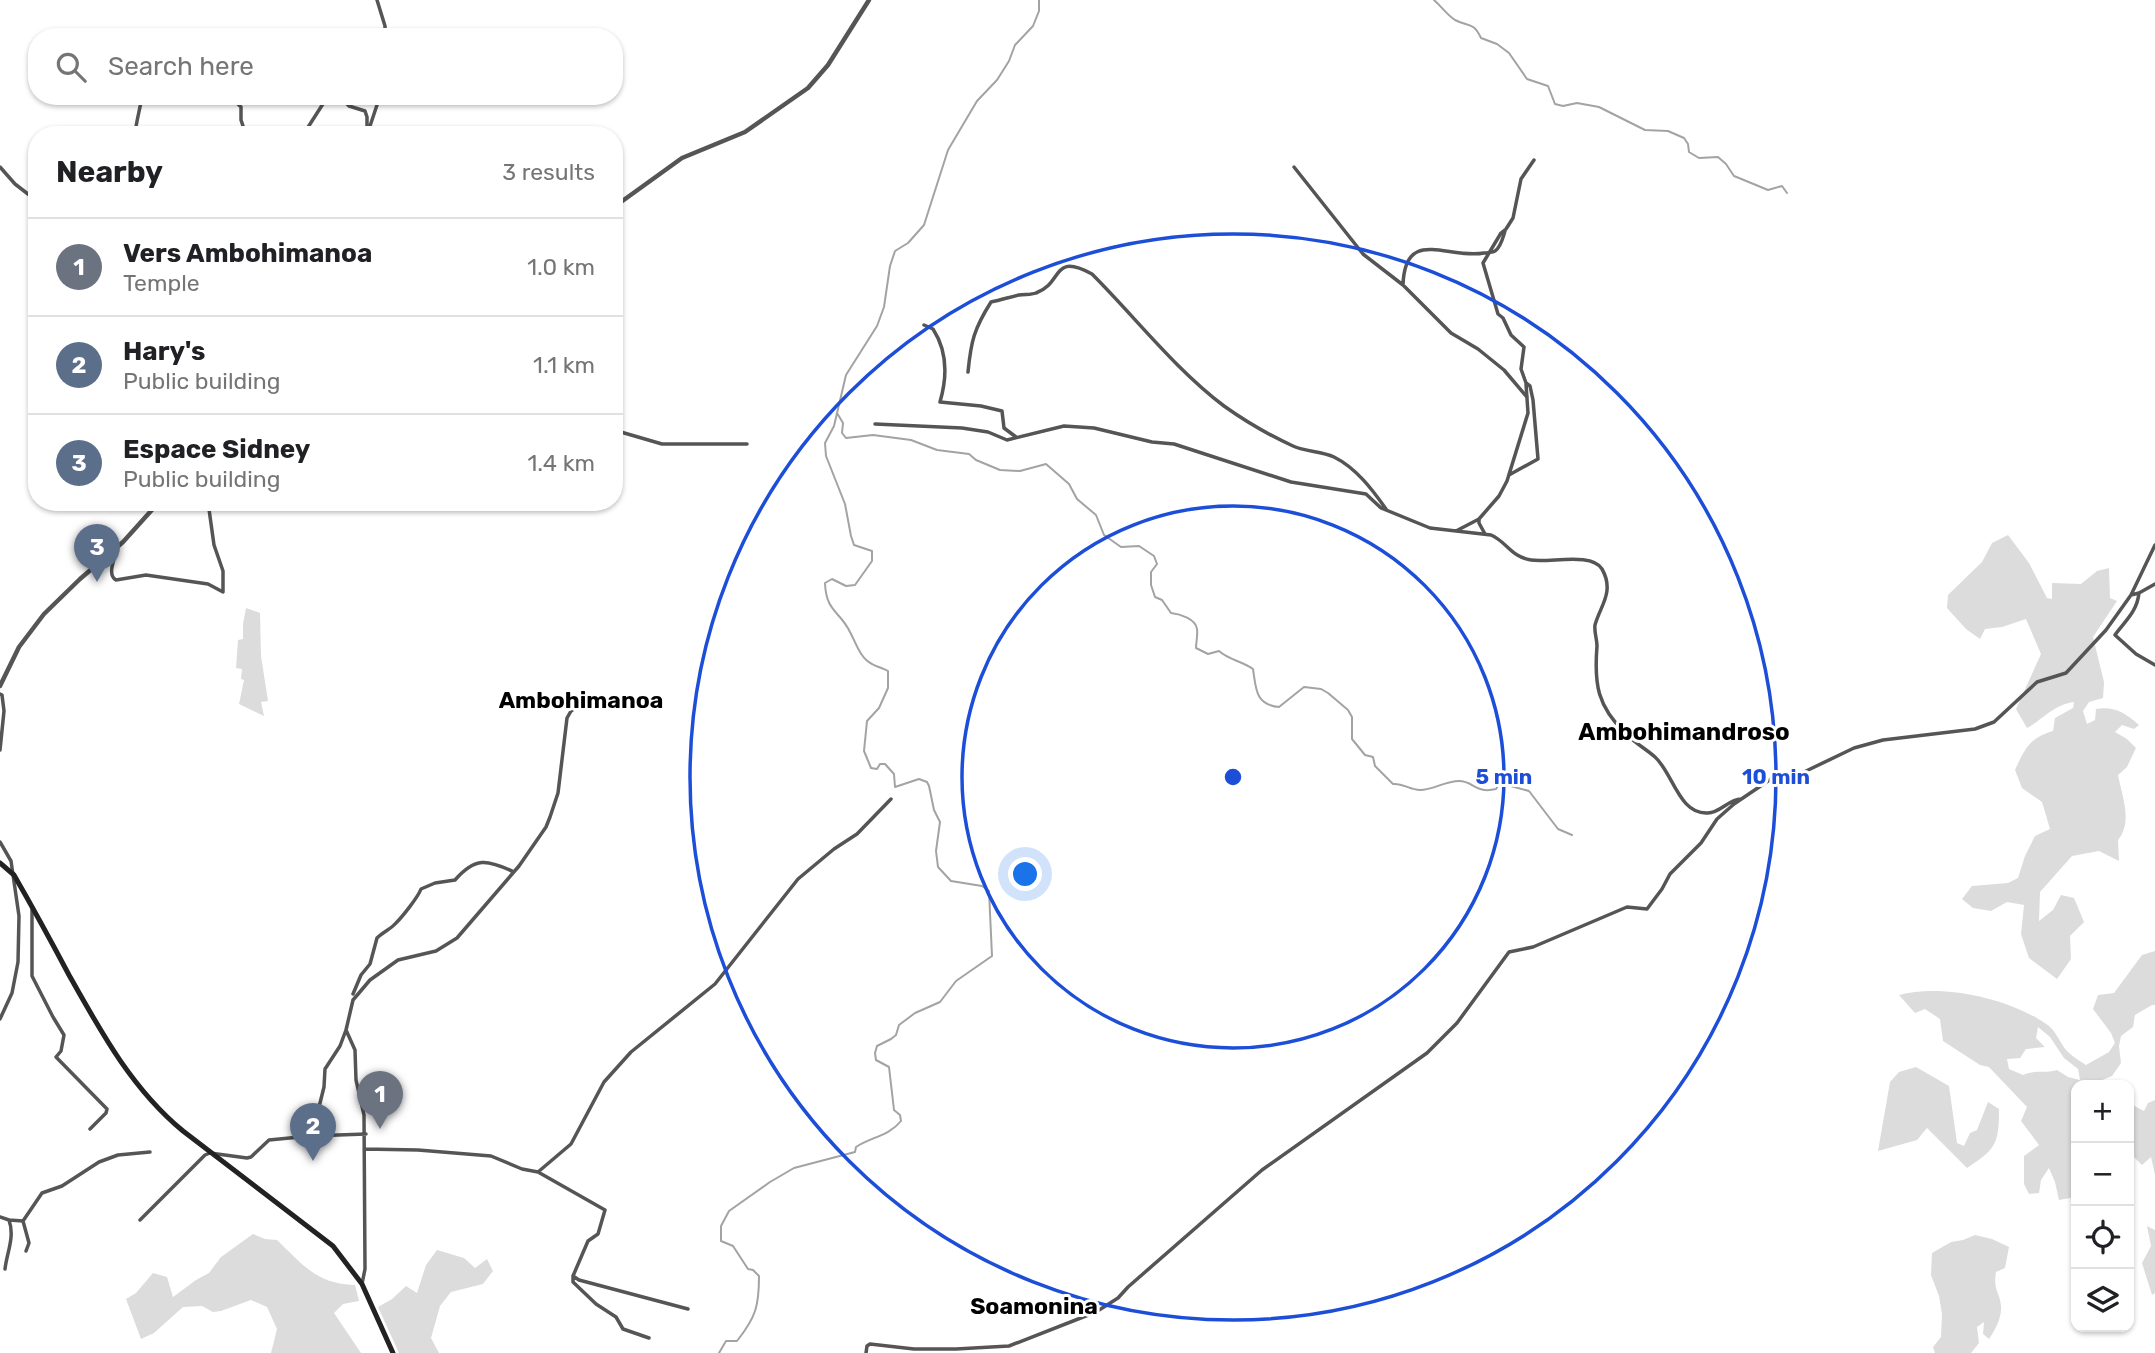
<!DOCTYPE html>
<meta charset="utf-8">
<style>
:root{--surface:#fff;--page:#f6f6f6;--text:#202124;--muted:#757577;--line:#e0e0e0;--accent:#000}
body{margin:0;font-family:Rubik,sans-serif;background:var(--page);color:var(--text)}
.controls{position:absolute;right:21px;bottom:21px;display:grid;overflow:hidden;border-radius:14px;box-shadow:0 2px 5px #0004}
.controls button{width:63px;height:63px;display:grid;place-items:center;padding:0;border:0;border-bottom:2px solid var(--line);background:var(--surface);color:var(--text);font:35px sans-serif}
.you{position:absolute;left:1026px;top:875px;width:24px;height:24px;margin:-18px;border:5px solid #fff;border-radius:50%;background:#1a73e8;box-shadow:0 0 0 10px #1a73e833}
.badge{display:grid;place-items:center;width:46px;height:46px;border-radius:50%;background:var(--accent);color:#fff;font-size:23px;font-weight:700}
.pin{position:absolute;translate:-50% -58px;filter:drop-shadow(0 2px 4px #0008)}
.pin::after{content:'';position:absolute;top:37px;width:24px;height:21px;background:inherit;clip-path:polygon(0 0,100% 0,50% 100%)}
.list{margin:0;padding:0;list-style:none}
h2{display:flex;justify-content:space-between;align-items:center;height:91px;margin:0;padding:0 28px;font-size:30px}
h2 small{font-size:23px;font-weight:400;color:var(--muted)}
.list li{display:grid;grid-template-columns:46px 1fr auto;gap:21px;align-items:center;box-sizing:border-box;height:98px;padding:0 28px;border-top:2px solid var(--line)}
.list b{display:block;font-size:26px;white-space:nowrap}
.list p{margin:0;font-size:23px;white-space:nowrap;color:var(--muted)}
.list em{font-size:23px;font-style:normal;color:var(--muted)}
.icon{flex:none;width:38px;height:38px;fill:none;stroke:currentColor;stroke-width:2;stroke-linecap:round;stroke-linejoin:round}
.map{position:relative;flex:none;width:2155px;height:1353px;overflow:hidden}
.search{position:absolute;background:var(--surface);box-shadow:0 2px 5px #0004;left:28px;top:28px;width:595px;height:77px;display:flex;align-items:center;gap:18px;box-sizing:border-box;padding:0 24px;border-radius:28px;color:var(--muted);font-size:26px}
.panel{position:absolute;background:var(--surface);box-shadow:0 2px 5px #0004;left:28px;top:126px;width:595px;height:385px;border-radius:28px}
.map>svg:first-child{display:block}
.green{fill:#dcdcdc;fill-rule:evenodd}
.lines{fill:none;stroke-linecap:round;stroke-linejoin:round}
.stream{stroke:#a3a3a3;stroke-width:2}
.minor{stroke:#555;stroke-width:3.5}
.tertiary{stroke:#555;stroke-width:4.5}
.secondary{stroke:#222;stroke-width:5}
.ring{fill:none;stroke:#1d4ed8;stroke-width:3.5}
.labels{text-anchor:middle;stroke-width:6;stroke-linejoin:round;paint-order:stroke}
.neighbourhood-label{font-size:23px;font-weight:bold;fill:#000;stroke:#fff}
.quarter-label{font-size:24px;font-weight:bold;fill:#000;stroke:#fff}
.centre{fill:#1d4ed8;stroke:#fff;stroke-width:3.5}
.ring-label{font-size:21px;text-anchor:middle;font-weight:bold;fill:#1d4ed8;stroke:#fff;stroke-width:6;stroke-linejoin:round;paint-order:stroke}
</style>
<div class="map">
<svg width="2155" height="1353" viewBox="0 0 2155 1353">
<rect width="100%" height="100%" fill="#fff"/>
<!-- green -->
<path class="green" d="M2008 535 2029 563 2047 598 2052 599V583L2081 584 2097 571 2109 568 2110 598 2117 601 2093 637 2104 682 2103 698 2089 702 2083 711 2087 724 2095 720 2096 709C2115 706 2125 713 2139 725L2134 729 2122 725 2115 732 2127 739 2136 748 2127 767 2118 775C2122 796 2133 822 2118 840L2119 861 2099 851 2072 856 2040 892 2039 921 2053 910 2061 895 2074 898 2084 922 2070 936 2071 959 2057 979 2029 958 2021 934 2024 905 2007 902 1991 911 1973 908 1962 899 1972 886 2008 883 2018 878 2025 856 2035 836 2050 829 2042 802 2022 788 2015 770C2025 749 2029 738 2053 731L2055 718 2073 708 2074 702C2053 705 2045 718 2027 728L2016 709 2041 654 2026 619 2002 627 1985 629 1980 639 1966 629 1947 608 1948 595 1982 562 1992 543Z
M246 608 260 613 261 656 268 701 261 702 264 716 239 704 244 680 241 679 242 669 236 668 238 640 243 639V624Z
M2155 951V1005H2152L2135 1015 2133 1027 2121 1036 2119 1046 2121 1063 2112 1076 2095 1083 2096 1085H2076V1120L2074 1124 2076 1129V1197L2059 1200 2055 1182 2049 1168 2041 1180 2039 1193 2029 1194 2024 1184V1156L2039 1145 2021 1121 2027 1107 1989 1067 1980 1065 1943 1041 1940 1019 1925 1009 1915 1013 1899 995C1942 983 2013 999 2049 1026 2057 1033 2061 1045 2068 1052 2073 1057 2080 1061 2086 1065L2109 1052 2115 1043 2111 1033 2093 1009 2098 995 2114 993 2142 955ZM2038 1027 2050 1037 2064 1058 2078 1069 2080 1080 2068 1077 2057 1070C2042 1074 2039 1069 2023 1075L2009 1069 2007 1059 2020 1058 2026 1049 2045 1047 2036 1038Z
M1916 1067 1949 1086 1957 1143 1964 1146 1970 1133 1977 1130 1988 1102 1999 1109C1999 1144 1996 1149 1967 1168L1927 1128 1917 1140 1878 1151 1890 1082 1899 1072Z
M2155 1100V1175L2151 1157 2142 1165 2132 1155 2129 1149V1103L2144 1111 2148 1103Z
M2147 1226 2155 1230V1293L2152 1295 2142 1263 2151 1246Z
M253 1234 265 1239 277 1240C303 1265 317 1284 355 1285L359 1301 343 1304 334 1313 361 1353H271L277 1329 267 1307 251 1300 221 1311 213 1312 202 1306 183 1307 154 1333 141 1339 126 1299 136 1293 153 1273 167 1277 173 1297 196 1280 209 1273 221 1257Z
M1975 1235 1992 1239 2009 1247 2005 1268 1996 1272C1993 1292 2000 1292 2001 1306 2002 1318 1995 1330 1989 1339L1983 1334 1984 1322 1977 1327 1979 1343 1971 1353H1935L1933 1347 1941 1337 1942 1314 1939 1296 1931 1275 1932 1253 1951 1242 1963 1240Z
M437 1250 464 1258 475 1268 487 1259 493 1271 483 1284 451 1292 440 1306 431 1338 439 1353H399L378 1307 392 1299 406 1286 417 1293 426 1265Z"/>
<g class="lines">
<!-- stream -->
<path class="stream" d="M1434 0C1441 6 1447 15 1455 20 1468 27 1473 21 1481 38L1497 44 1509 53 1527 79 1548 86 1555 104 1563 106 1577 103 1599 107 1645 130 1668 131 1684 138 1688 144 1689 152 1699 158 1718 157 1726 164 1734 176 1739 178 1768 190 1782 186 1787 193
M837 413 843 423 842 433 846 438 873 435 911 440 937 450 969 454 976 460 1000 470 1020 471 1046 464 1069 484 1077 499 1096 515 1104 535 1121 547 1139 546 1154 556 1157 564 1151 572V585L1155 597 1162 600 1171 613C1180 614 1196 619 1197 629 1198 635 1196 642 1196 648L1208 654 1219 651C1229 660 1242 661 1253 669 1256 688 1255 705 1279 707L1304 687 1321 689 1328 693 1348 710 1352 717V739L1365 755 1373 757 1375 766 1393 784C1403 783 1410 790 1420 790 1433 790 1445 781 1459 781 1474 781 1475 794 1496 789L1500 783 1529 791 1558 829 1572 835
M719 1353 726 1341H737C756 1317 759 1306 759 1276L753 1270 748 1269 733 1246 721 1241V1226L729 1211 770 1182 794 1168 855 1152 856 1147C871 1137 889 1136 901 1121L900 1115 894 1110 889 1067 876 1060 875 1053 877 1046 891 1039 896 1035 899 1025 915 1013 940 1002 956 981 992 956 989 891 982 886 951 881 938 867 936 851 940 822 934 810 929 786 927 782 919 779 895 787 894 774 885 764H880L877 769 871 768 864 751 867 721 879 708 888 688V671C883 668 877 667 872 664 860 658 856 643 850 632 840 611 826 612 825 583L832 579 846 586 855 585 872 561V551L854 545 851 536 845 504 826 456 825 443 834 426 846 375 877 326 884 307 890 266 895 251 908 243 924 225 948 150 977 101 997 80 1009 61 1015 45 1033 26 1039 11V0"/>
<!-- minor -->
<path class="minor" d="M377 0 385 26V37
M230 96 241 107V120L246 135
M339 96 349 106 365 111 367 117V131
M135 135C136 121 140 110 142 96
M303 135 328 96
M367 135 380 96
M0 167 15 184 37 201
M1294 167 1363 254 1403 285 1451 333 1478 349 1504 370 1527 397
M1403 285C1405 226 1448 260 1484 253 1486 253 1494 252 1495 251 1501 247 1503 237 1505 231
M924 325 933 329C948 352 947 378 940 402L981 406 1002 411 1004 428 1016 437
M968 372C971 341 974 329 991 302 1001 300 1010 297 1019 295 1025 294 1031 295 1036 293 1064 283 1051 252 1092 274 1136 318 1174 368 1224 406 1245 421 1269 435 1293 446 1306 452 1321 451 1334 457 1356 468 1372 489 1386 509
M875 424 962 428 988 432 1007 440 1064 426 1094 428 1152 442 1174 444 1291 482 1366 494 1381 508 1430 528 1491 535C1507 542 1511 557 1531 560 1550 563 1592 552 1602 569 1615 592 1600 606 1595 625 1594 632 1597 639 1597 646 1594 684 1597 706 1626 734 1635 743 1646 749 1655 757 1673 773 1679 815 1708 813 1720 813 1729 799 1741 799
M614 430 662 444H747
M1509 475 1538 459 1533 400 1530 386 1526 383 1521 369 1524 347 1511 335 1503 318 1498 314 1483 263 1501 233 1506 229 1513 218 1521 179 1534 160
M1456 531 1479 519
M1485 534 1479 523V519L1499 496 1507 481 1528 413 1526 384
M109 552 114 559C112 566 109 576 116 580L146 575 208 584 223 592V571L214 545 208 502
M2139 593C2137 612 2125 621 2115 635L2136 654 2155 665
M2131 595 2139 593 2155 584
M0 694 2 695 4 711 0 750
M0 842 11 861 19 916 18 962 12 993 0 1019
M32 910V976L53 1017 64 1035 61 1051 56 1057 107 1109 106 1113 90 1129
M353 994 361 975 370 964 377 938C383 932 391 929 396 923 403 916 418 897 421 889L435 883 455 880C475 857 487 859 514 872
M295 1137 312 1125 316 1119 324 1087 325 1069 340 1046 346 1030
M364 1149 418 1150 491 1156 522 1169 538 1172 605 1210 598 1234 588 1241 573 1276V1282L596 1304 616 1317 623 1329 649 1338
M538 1172 571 1144 604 1082 631 1052 715 984 798 879 834 849 857 834 891 799
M0 1217 9 1220C15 1237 7 1252 5 1269
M9 1220 23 1221 29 1243 26 1251
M140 1220 205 1155 210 1153 247 1158 251 1157 269 1140 310 1136 366 1134
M23 1221 42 1193 62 1186 99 1162 118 1155 150 1152
M573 1276 579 1280 688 1309
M362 1284 365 1269 364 1115 356 1080 355 1050 346 1030 353 1000 370 980 398 960 436 951 457 938 519 866 546 827 550 817 558 793 567 718 571 711 579 705
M866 1353 867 1346 870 1344 914 1349H956L1009 1346 1096 1312 1118 1298 1128 1287 1262 1170 1427 1053 1457 1023 1509 952 1533 947 1627 907 1647 909 1662 889 1670 874 1701 843 1717 819 1734 804 1771 779 1779 775 1804 772 1854 748 1883 740 1975 729 1994 722 2037 682 2066 673 2106 630 2131 595 2155 545"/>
<!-- tertiary -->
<path class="tertiary" d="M614 207 682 158 745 132 808 88 828 65 869 0
M0 686 19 647 44 614 80 579 123 542 159 502"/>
<!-- secondary -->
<path class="secondary" d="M0 863 14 875C33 908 51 941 69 975 101 1032 132 1089 183 1131L333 1246 362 1284 393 1353"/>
</g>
<!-- distance rings -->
<g class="ring">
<circle cx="1233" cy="777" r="271"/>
<circle cx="1233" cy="777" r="543"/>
</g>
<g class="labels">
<!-- neighbourhood labels -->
<g class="neighbourhood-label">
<text x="581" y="708">Ambohimanoa</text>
<text x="1034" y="1314">Soamonina</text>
</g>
<!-- quarter labels -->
<g class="quarter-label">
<text x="1684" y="740">Ambohimandroso</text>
</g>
</g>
<circle cx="1233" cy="777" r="10" class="centre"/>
<g class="ring-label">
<text x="1504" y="784">5 min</text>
<text x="1776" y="784">10 min</text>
</g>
</svg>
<div class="controls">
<button>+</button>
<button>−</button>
<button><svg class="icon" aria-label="locate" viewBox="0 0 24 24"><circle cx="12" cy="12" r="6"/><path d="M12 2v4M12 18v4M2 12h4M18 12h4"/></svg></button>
<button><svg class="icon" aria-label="layers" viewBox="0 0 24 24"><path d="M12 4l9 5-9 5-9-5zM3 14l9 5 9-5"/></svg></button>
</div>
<div class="you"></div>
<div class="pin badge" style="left:380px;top:1129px;background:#6b7280">1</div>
<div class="pin badge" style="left:313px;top:1161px;background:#5c6f8a">2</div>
<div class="pin badge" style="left:97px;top:582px;background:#5c6f8a">3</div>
<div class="search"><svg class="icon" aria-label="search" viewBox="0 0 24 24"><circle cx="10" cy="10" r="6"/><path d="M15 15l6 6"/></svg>Search here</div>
<section class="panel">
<h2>Nearby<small>3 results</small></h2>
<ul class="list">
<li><span class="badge" style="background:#6b7280">1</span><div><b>Vers Ambohimanoa</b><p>Temple</p></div><em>1.0 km</em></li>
<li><span class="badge" style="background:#5c6f8a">2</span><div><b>Hary's</b><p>Public building</p></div><em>1.1 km</em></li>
<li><span class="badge" style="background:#5c6f8a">3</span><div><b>Espace Sidney</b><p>Public building</p></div><em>1.4 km</em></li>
</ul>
</section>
</div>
